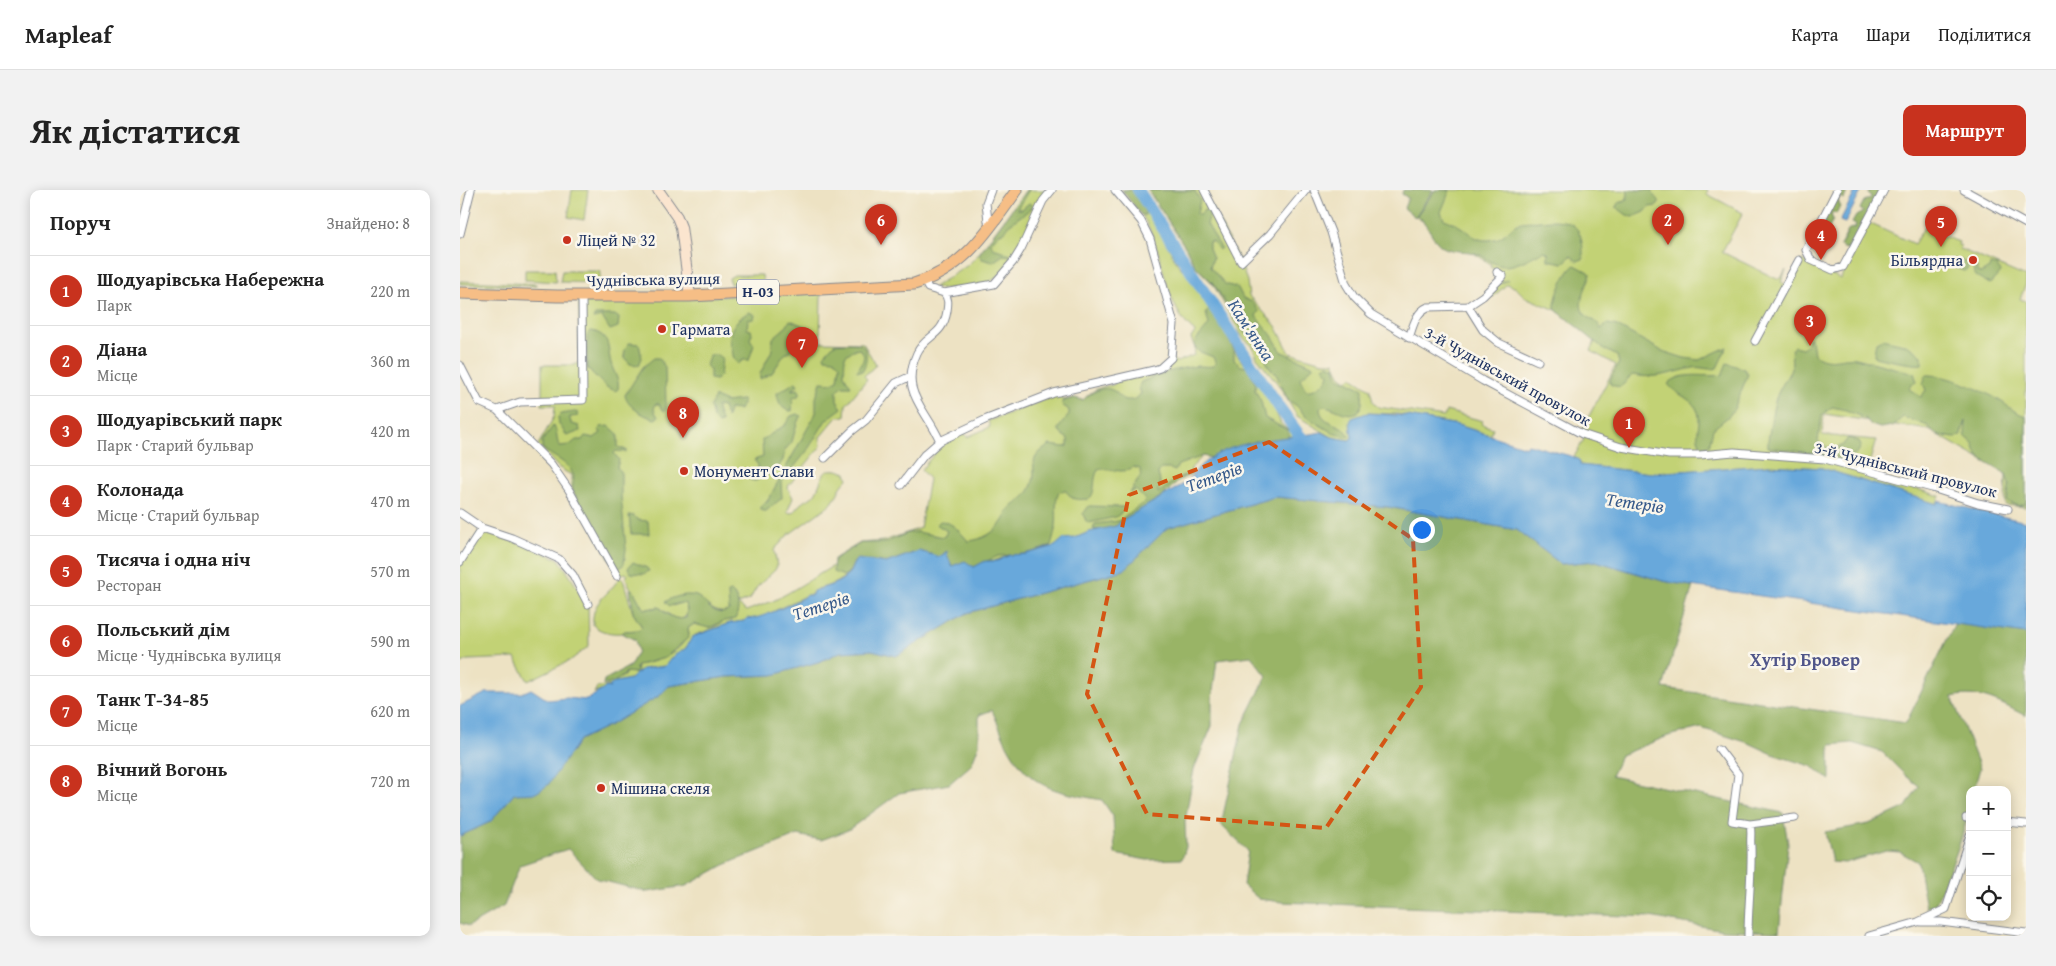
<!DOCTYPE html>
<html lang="uk">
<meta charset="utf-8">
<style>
:root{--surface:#fff;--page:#f2f2f2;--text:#222;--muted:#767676;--line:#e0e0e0;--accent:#c8321e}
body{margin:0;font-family:"Gentium Book Plus",serif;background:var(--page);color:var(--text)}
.controls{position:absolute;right:15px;bottom:15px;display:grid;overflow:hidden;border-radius:10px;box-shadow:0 2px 12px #0003}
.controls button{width:45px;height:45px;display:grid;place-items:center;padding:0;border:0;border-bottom:1px solid var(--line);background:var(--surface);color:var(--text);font:25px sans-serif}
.you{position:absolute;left:961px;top:339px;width:18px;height:18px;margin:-12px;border:4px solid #fff;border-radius:50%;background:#1a73e8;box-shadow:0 0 0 8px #1a73e833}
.badge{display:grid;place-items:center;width:32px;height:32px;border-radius:50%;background:var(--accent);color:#fff;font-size:16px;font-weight:700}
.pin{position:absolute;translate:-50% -41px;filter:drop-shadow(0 1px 2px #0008)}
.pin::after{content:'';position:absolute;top:26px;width:18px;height:15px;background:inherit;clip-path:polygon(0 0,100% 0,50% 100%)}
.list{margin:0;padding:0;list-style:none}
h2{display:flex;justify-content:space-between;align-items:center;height:65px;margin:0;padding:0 20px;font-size:21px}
h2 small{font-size:16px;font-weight:400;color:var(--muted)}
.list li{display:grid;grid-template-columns:32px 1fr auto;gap:15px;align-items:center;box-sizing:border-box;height:70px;padding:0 20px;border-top:1px solid var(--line)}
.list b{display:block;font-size:19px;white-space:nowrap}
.list p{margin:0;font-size:16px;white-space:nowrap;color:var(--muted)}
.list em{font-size:16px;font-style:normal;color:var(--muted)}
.icon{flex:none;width:28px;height:28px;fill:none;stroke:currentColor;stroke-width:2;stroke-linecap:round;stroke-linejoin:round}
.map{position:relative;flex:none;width:1566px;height:746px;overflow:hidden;border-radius:10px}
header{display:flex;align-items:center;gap:30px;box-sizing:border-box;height:70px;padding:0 25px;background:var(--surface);border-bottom:1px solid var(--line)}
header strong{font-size:24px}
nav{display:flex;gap:28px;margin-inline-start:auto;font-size:18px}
.intro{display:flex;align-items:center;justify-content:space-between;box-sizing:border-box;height:120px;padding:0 30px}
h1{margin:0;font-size:35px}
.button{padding:12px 22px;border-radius:10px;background:var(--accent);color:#fff;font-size:18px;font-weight:700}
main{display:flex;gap:30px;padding:0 30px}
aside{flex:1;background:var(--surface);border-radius:10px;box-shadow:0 2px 12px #0003}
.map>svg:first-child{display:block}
.green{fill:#c2d274;stroke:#6e8069}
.forest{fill:#99b466;stroke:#5a7262}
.water{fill:#67a8db;stroke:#416c9c}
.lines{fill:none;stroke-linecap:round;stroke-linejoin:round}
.river{stroke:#67a8db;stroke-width:12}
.street-casing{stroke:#848890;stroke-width:9}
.secondary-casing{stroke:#848890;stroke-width:12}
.primary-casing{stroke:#848890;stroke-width:13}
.street{stroke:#fff;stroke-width:7}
.secondary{stroke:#fbe5cf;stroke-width:10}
.primary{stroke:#f6be86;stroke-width:11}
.marked{fill:none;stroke:#d45514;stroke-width:4;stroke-dasharray:10 6;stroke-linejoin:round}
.poi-dot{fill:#c8321e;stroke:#fbf7ec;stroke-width:2}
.labels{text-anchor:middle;stroke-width:5;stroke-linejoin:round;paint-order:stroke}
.shield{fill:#fbf7ec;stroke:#5e6b89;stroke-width:1}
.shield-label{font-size:15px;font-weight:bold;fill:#1b2f5e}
.poi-label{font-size:16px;fill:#1b2f5e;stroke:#fbf7ec;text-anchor:start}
.street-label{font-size:16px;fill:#1b2f5e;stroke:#fbf7ec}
.water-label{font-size:18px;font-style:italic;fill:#36598a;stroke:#fbf7ec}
.neighbourhood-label{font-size:18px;font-weight:bold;fill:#505589;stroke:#fbf7ec}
</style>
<header>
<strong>Mapleaf</strong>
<nav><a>Карта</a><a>Шари</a><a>Поділитися</a></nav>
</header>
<div class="intro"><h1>Як дістатися</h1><a class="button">Маршрут</a></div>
<main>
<aside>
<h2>Поруч<small>Знайдено: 8</small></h2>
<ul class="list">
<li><span class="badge">1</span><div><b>Шодуарівська Набережна</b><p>Парк</p></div><em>220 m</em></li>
<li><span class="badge">2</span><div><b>Діана</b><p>Місце</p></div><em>360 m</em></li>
<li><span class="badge">3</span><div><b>Шодуарівський парк</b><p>Парк · Старий бульвар</p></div><em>420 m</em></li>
<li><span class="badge">4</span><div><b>Колонада</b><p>Місце · Старий бульвар</p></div><em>470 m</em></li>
<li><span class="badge">5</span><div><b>Тисяча і одна ніч</b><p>Ресторан</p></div><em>570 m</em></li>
<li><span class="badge">6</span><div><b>Польський дім</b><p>Місце · Чуднівська вулиця</p></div><em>590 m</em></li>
<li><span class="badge">7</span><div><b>Танк Т-34-85</b><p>Місце</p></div><em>620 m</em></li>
<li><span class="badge">8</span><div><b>Вічний Вогонь</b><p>Місце</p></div><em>720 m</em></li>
</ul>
</aside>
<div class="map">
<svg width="1566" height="746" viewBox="0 0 1566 746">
<rect width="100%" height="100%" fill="#fbf7ec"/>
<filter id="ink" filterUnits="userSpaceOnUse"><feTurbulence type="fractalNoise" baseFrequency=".02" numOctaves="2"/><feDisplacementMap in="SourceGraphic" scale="10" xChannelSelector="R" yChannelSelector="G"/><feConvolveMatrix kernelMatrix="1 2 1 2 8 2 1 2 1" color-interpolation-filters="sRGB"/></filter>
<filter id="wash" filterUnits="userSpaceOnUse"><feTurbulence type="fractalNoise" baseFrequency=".0096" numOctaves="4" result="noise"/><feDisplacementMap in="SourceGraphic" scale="20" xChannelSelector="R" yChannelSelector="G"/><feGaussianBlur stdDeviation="1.12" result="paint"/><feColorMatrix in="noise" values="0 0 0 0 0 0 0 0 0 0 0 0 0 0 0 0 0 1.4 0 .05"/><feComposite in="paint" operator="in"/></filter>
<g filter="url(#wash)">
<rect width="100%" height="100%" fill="#ede2c3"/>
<!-- green -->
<path class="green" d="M112 0H128L124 30 108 27Z
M566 0H587C568 26 560 74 531 91 524 94 516 95 508 96 496 98 487 100 474 97L508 75 517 66Z
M662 0H674L679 5 719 76 732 89 749 112 769 152 782 172 789 176 794 187 807 201 821 234 839 249 752 268 743 266 731 278 732 284 719 290 705 304 683 319 642 341 629 342 615 348 602 351 595 356 566 364 550 365 534 371 390 381C383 390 372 395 361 398 354 399 354 405 347 405L306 425 292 430 270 433 235 445 226 458 205 476 182 479 170 489 161 491 150 498 134 503 137 497 148 496 147 494 164 486 166 482 175 483 178 475C201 471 218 464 229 444L228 438 234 434 254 437 264 431 273 430C277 419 281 409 270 402 266 408 273 416 267 422 254 424 248 415 239 408 235 405 227 406 222 406L213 416 221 413 226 414 227 425 222 429 214 428 199 417 187 419 183 418C178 413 167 393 166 387L168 385 165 383 159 386 111 299V285L98 277 78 255 94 227 95 215H82V175H115L119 172V111L361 103 360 152 403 153 416 175 404 186 407 189 386 215 385 226 377 227 360 247 361 256 329 295 328 298 333 308 327 322 332 323C336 320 338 315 343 312 346 309 350 309 353 306 364 294 358 271 386 283L388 289C377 299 379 305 371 314L328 345 314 360 317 376 315 380 297 397 290 409 278 414 286 421 313 411 328 403 373 376 377 367 400 353 424 351 460 338 469 289 461 280 484 252 504 242 507 247 530 237 528 231 600 204 603 210 614 208 623 210C631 201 640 196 653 195L656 192 693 183 713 170 717 172 734 165 735 158 731 148 735 142C704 118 705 67 687 34 681 23 671 9 662 0Z
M688 0H743L779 70 787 91 789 106 816 136 830 163 863 172H874L880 185 887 190 892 187 910 199 913 212 918 217 984 227 986 221 1023 231 1021 234 1033 238 1030 245 998 235 938 224 907 223 890 232 892 248 889 250 872 247 837 226 818 194 796 166 793 156 783 148 753 94 735 76 726 58Z
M975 0H1248L1247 4 1283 23 1262 62 1317 89 1321 88 1326 80 1321 92 1327 95 1342 70 1381 89 1384 79 1409 33 1454 54 1465 36 1473 42 1499 52 1498 55 1501 56 1500 59 1566 87V94L1560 109 1566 111V317L1545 315 1546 284 1469 240 1364 224 1362 245 1416 250 1406 284 1480 306 1477 314 1362 278 1309 275 1191 283 1120 275V271L1114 267 1124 249 1121 241 1156 175 1131 161 1135 151 1096 120 1065 107 1056 98 1047 94 1033 107 1028 104 1039 94 1048 90 1040 92 1041 82 1030 77 1031 74 956 27Z
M65 80H95L96 92 65 90Z
M102 81H140V93L100 92Z
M274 85H302L303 92 270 94 269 88Z
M0 91 76 94V96L0 94Z
M22 338 99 369 128 414 129 456 111 470 68 491 55 468 8 470 0 474V372Z
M159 388 163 389 173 423 182 437 179 440 165 441 162 443C152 444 140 442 133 435 131 410 148 407 159 388Z"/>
<!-- forest -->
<path class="forest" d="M566 0H569L557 19H562L569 13 572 15V18L550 34 545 41 538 44 531 53 533 58 551 64V66L543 65 533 72 522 69 519 64Z
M662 0H674C681 6 686 16 685 25H681Z
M688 0 735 1 740 10 737 24 740 25 744 20 748 21 750 25 747 34 761 58 759 60 752 51 749 52V58L753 68 750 77 765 94 778 98 783 108 792 112 799 121 796 126 798 129 811 144 822 162 852 175 853 177 840 189 846 200C855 202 867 192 869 184L863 177 868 174 875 177 878 187 903 199 902 214 898 222C885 228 876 217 863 216L860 218C860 236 887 232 889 247L875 244 846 227 837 216 828 210 817 186 807 174 801 148 796 145 785 144 753 93 735 76 726 58Z
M943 0H973L955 27 944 18 948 8 942 4Z
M975 0H990L981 22 984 29C990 31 996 34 1001 37 1010 43 1016 51 1028 50 1044 50 1047 39 1057 34 1063 30 1073 32 1080 31 1113 27 1124 36 1123 69L1117 71 1111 66 1103 73 1088 70V63L1084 61C1072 66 1060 75 1046 76 1034 77 1026 66 1015 63 1004 60 986 63 978 53 970 44 967 33 957 25Z
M1167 0H1192L1194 6 1200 12 1197 16 1189 17 1185 22 1173 27 1167 25 1156 17 1158 13 1166 11 1168 4Z
M1380 0H1387V2L1384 9 1380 7 1378 10 1380 16 1376 24 1373 22 1371 24 1373 30 1369 37 1370 38 1363 46 1357 43Z
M1410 0H1420L1388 60 1380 56 1389 39 1395 38 1396 35 1392 33 1396 26 1403 22 1400 19 1404 11 1410 9 1411 6 1408 4Z
M1490 69 1500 70 1507 73 1508 78 1504 81 1490 76 1487 73Z
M1115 75 1130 83C1130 95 1114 113 1125 124 1132 132 1136 128 1141 139L1148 134 1157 136 1202 161 1224 168 1239 170 1267 157 1257 178C1249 181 1241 176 1233 178 1212 182 1196 190 1173 185 1164 189 1165 202 1150 194V190L1159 173 1157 166 1144 159 1095 119C1093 109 1107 79 1115 75Z
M1530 75 1537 76 1541 82 1530 94 1516 86 1513 80 1516 76 1517 77V82L1521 83 1529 78Z
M749 119 754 121 774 160V170L781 176 787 177 796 194 795 200 801 211 805 228 827 240 831 248 752 268 743 266 718 275 715 281 710 279H701L698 283 701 296 698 300V303L718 288 730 282 733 283 719 290 705 304 656 336 642 341 633 339 635 334 658 331 686 311 676 300 670 303 681 285 680 279 673 277C661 286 651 276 638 280 632 289 637 302 629 309 615 310 614 311 605 300L599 302C593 315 599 327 595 340 594 346 592 350 591 356L566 364 538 366 514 377C503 371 503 374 492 376L487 365V362H485L480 367 462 362H456L426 373 409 370 394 372 390 381 384 386 373 382 374 369 401 353H425L448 343 457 342 484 347 487 341 476 334 481 331C493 332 501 343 508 351 523 350 536 342 544 329 546 326 546 322 549 319 557 313 567 307 571 297 580 277 563 271 590 255L604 257 608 256V249L601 244 598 239 609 224V220L602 215 603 211 614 208 623 210C629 204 642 195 652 200 662 204 656 211 673 210L681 204 679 197 681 192C699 184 718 178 738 176 743 176 748 177 753 176L756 173 753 167 738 161 734 155 736 150 749 135 746 123Z
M289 122 295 125 294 129 288 130 287 139 291 140 292 144 290 149 294 155 289 170H283L278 174C273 170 273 165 272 159 266 143 274 130 289 122Z
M135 125H155L159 128 158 137 150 140 142 127 133 129Z
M330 130 347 137 341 144V152L324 165 312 183 300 189V184L312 160 313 148 327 136Z
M132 141C152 146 147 159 151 173 153 182 160 189 158 199L156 201 146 197 127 178V146L129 142Z
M1349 148 1352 150 1354 164C1371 175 1379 166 1396 168L1454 183 1457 192 1451 194 1449 199 1461 207 1466 200 1463 194 1466 185C1486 184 1522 200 1539 210 1548 216 1555 223 1566 226V314L1558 316 1547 312 1549 295 1546 284 1519 267 1516 263 1513 253 1505 246 1506 231 1500 246 1494 248 1479 245 1473 242 1468 236 1443 227 1433 236 1420 238 1411 235 1406 229 1386 220 1372 217 1362 225 1358 251C1365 258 1374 261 1383 255L1388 248 1399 251 1401 256 1398 262 1394 265 1383 268 1308 257V250C1311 235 1312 217 1318 203 1322 194 1328 187 1331 178 1334 170 1328 163 1334 156L1342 158 1347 155Z
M1422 149C1442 154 1445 152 1462 166V174C1458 176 1422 169 1415 167L1414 164 1416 152Z
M169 153 179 154 182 168 179 175 170 174 164 167 165 159Z
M386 153C390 153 395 153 399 154 410 158 407 174 402 181H397C401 174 408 167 400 159L393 160 385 166 384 185 391 196H382L377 201V211L382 218 366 230 347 261 321 293 322 308 306 321H302L300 317 308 310 356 223V208L361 192 372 193 378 190 380 175 374 169 365 168 364 165 374 154Z
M250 165H257L262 168 260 186 256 190 250 189V180L246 175Z
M194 168H199L205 177 206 217 205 221 202 220 199 214H195L194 220 198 227 195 229C184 226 167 217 165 205L183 177Z
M1267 173 1284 179 1288 184 1274 219 1269 226 1253 239 1249 256 1243 257C1232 247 1242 234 1238 222 1233 208 1216 205 1208 194 1222 180 1245 188 1262 185Z
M336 192 338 195 331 200 338 199 340 202V205L333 208 332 221C322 221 318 212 317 203Z
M255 207 266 212 282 210 283 213 279 220 269 219 267 228 263 217 257 216C256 222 261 226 261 233L258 234 253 228 250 216Z
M115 222 118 223V226L110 227V230L112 234 119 236 120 241 107 246 99 234 98 227 101 224Z
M337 224 341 226 337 233 332 252 325 260 323 270 315 282 295 291 290 290V287L298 281V275L294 270 303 267 302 250 325 235 331 226Z
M93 236C99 241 95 251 100 256L110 255 116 250H122L125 246 134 248 141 243 139 240 140 237 149 236 158 244V257L166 260V262L156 261 154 263 159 270 157 277 161 283V306L166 359 164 374 159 379H156L113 301C112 295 115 290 113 284 107 271 92 267 82 258V251Z
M815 307 928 317 1057 340 1101 374 1136 371 1203 391 1233 396 1203 498 1446 533 1495 433 1566 444V526C1542 514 1520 500 1492 507L1520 578 1514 600H1510C1510 638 1490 678 1476 713L1466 718 1458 672 1440 662 1426 661 1385 673 1372 672 1365 642 1409 634 1446 617 1459 596 1446 586 1422 562 1392 553 1370 555V590L1351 576 1315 565 1289 553 1241 538 1208 546 1161 565 1151 586 1323 623 1328 654 1319 742 1263 740 1190 727 822 712 799 709 783 695 788 661 761 635 783 534 807 486 791 466 757 470 752 509V536L734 579 725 632 726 657 722 669 687 670 655 664 653 626 642 610C594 601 571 600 546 553 541 542 537 531 532 520L519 525V555L511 575 489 594 439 603 388 640 361 650 338 645 264 675 226 696 187 702 137 689 108 659 60 675 44 716 9 736 0 733V646L30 632 54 604 65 603 112 561 119 550 152 534 199 506 209 496 266 487 313 485 361 471 380 462 412 460 436 466 507 423 664 380 707 338Z
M629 316 663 317 666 319 656 327 629 333 626 331 623 324Z
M169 325 174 326 178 330 188 331 189 344H171Z
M173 372 187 378 189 381 184 384 171 383 168 378Z
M170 399 173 400 183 418 187 419 199 417C206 424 215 431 226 428L227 420 226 414 221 413 210 416 205 412C212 407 227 403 236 406 245 409 254 430 269 420L268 403 271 402C279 409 280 420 275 429L264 431 249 438 234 434 228 438 229 446 227 449 205 468 178 475 176 477 177 483 166 482C163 488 151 494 143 495L144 490 170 476 178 461 175 450 162 443 165 441 179 440 182 437 173 423Z"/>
<!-- water -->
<path class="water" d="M1396 0H1402L1385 33 1380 31Z
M907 223 948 226 998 235 1066 257 1068 254 1114 267 1120 271V275L1191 283 1309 275 1362 278 1477 314 1478 311 1566 332V444L1231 396 1203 391 1136 371 1101 374 1057 340 928 317 815 307 707 338 664 380 507 423 436 466 412 460 380 462 361 471 313 485 266 487 209 496 199 506 152 534 119 550 88 595 76 603 54 604 30 632 0 646V516L26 503H62L71 499 88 510 107 508 127 510C133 505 141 502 146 497L150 498 149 496 156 492 170 489 182 479 205 476 212 467 226 458 232 447 270 433 284 431 287 428C296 432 338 411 347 405H352L353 401C364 397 381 394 389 383 392 379 392 374 397 369L426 373 459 361 480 367 487 361V365L492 376 505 371 514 377 525 371H537L550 365 566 364 595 356 603 349 615 348 629 342 656 336 664 329 729 291C753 247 818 251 862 242L872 247 889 250 892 248 890 232 892 228Z"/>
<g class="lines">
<!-- river -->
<path class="river" d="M678 0 819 217 840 246 853 256"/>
</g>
</g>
<g filter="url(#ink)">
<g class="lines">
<!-- street casing -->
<g class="street-casing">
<path id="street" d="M744 0 781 72 810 44 846 0
M854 0 871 42 886 94 894 107 911 124 1023 191 1122 244 1161 257 1209 265H1240L1274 262 1365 269 1472 298 1518 313 1548 319
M1377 0 1346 60 1351 70 1373 80 1383 77 1424 0
M1504 0 1566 34
M528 31 526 13 531 0
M0 44 11 0
M463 89 468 98 484 103 534 94 553 72 561 59 583 11 592 0
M1008 116 1023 106 1043 86 1037 82
M949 148C953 136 956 122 968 117L1008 116 1023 140 1039 153 1078 171
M1295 151 1339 70
M0 175 19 212 37 220 91 274 109 300 157 386
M37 220 60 212 123 210 122 107
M480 251C466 218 439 203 457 163 465 145 483 147 487 121 488 114 489 109 484 103
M365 268 392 241 406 230 436 193 451 186
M441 295 464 265 480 251 527 229 594 203 694 180 700 178 711 168 714 134 690 49 681 31 655 0
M0 323 22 338 52 348 99 369 113 385 128 414
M0 372 22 338
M1259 559 1278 584 1272 631 1290 634 1335 628
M1506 628H1510
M1547 632 1566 634
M1461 732H1481L1566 743
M1288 746C1288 716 1292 686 1291 657 1290 648 1292 642 1290 634
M1409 746 1458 732 1486 719 1510 645"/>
</g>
<!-- secondary casing -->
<g class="secondary-casing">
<path id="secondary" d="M198 0 217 27 221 37 230 106"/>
</g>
<!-- primary casing -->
<g class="primary-casing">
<path id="primary" d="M0 103 97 106H230L454 94C506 78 527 41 557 0"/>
</g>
<!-- street -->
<use href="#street" class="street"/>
<!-- secondary -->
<use href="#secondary" class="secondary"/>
<!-- primary -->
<use href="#primary" class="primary"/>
</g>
</g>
<!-- marked area -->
<path class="marked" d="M809 252 953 349 961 497 866 638 687 624 627 504 669 305Z"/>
<!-- markers -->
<g class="poi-dot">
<circle cx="107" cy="50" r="5"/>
<circle cx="1513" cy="70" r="5"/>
<circle cx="202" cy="139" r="5"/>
<circle cx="224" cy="281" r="5"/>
<circle cx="141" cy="598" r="5"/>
</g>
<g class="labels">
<!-- shield labels -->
<rect class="shield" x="277" y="89.5" width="42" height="25" rx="4"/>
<g class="shield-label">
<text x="298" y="107">Н-03</text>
</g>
<!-- poi labels -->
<g class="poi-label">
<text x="117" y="56">Ліцей № 32</text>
<text x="1503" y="76" text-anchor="end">Більярдна</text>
<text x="212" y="145">Гармата</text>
<text x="234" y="287">Монумент Слави</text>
<text x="151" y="604">Мішина скеля</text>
</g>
<!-- street labels -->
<g class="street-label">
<text transform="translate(193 89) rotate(-1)" y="6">Чуднівська вулиця</text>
<text transform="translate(1048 186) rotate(29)" y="6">3-й Чуднівський провулок</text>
<text transform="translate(1446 279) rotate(14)" y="6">3-й Чуднівський провулок</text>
</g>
<!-- water labels -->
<g class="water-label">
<text transform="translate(791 140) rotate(57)" y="6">Кам'янка</text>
<text transform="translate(754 287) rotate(-20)" y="6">Тетерів</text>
<text transform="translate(1175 313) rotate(8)" y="6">Тетерів</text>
<text transform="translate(361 416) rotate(-18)" y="6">Тетерів</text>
</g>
<!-- neighbourhood labels -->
<g class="neighbourhood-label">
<text x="1345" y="476">Хутір Бровер</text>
</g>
</g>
</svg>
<div class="controls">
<button>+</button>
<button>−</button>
<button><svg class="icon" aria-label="locate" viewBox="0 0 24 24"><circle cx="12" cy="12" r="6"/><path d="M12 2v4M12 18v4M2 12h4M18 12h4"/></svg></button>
</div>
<div class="you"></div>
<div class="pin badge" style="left:1169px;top:258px">1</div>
<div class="pin badge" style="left:1208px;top:55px">2</div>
<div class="pin badge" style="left:1350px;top:156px">3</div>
<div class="pin badge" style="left:1361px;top:70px">4</div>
<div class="pin badge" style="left:1481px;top:57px">5</div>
<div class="pin badge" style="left:421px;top:55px">6</div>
<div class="pin badge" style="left:342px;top:178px">7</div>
<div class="pin badge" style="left:223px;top:248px">8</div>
</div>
</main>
